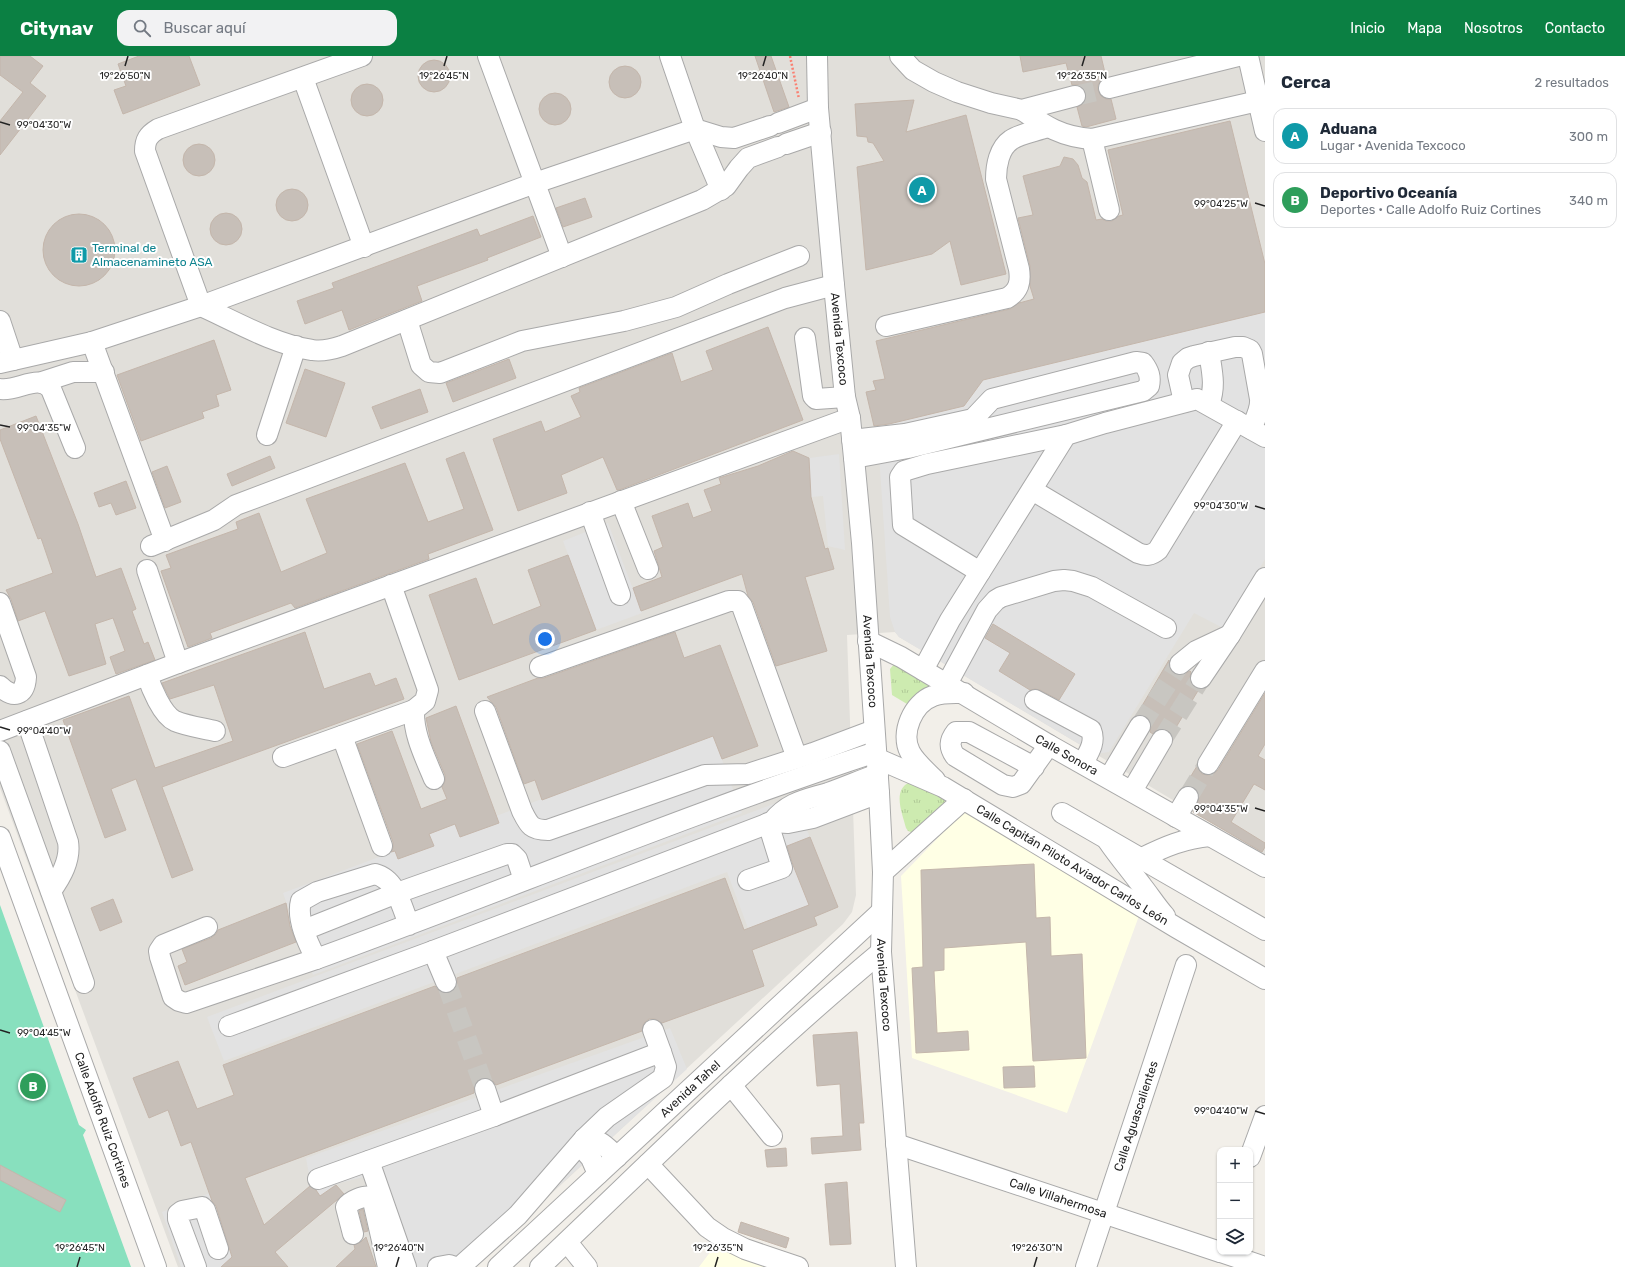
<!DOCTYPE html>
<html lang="es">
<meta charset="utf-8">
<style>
:root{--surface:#fff;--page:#f2f2f3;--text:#1f2937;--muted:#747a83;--line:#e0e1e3;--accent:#0b8043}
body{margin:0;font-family:Rubik,sans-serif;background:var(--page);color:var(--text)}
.controls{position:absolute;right:12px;bottom:12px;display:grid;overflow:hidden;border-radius:8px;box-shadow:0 1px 3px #0004}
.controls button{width:36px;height:36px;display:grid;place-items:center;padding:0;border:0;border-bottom:1px solid var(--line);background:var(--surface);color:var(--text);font:20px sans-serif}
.you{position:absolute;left:545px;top:583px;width:14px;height:14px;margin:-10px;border:3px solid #fff;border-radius:50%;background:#1a73e8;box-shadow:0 0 0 6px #1a73e833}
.badge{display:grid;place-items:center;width:26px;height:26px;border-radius:50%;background:var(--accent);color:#fff;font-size:13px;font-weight:700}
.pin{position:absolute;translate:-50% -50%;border:2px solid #fff;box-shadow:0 1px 4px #0006}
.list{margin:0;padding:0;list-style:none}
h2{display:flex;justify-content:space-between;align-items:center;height:52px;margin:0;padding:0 16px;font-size:17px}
h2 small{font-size:13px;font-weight:400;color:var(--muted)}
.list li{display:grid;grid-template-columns:26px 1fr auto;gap:12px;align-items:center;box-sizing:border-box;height:56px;margin:0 8px 8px;padding:0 8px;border:1px solid var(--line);border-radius:12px}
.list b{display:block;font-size:15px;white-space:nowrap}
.list p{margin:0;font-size:13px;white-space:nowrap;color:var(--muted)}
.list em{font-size:13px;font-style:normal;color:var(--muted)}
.icon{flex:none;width:22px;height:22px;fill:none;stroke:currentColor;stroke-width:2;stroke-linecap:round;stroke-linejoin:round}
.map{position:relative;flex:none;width:1265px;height:1211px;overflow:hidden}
header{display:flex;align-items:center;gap:24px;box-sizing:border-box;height:56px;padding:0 20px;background:var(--accent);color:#fff}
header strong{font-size:19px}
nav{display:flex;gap:22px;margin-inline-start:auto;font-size:14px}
.search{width:280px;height:36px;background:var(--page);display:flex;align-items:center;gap:10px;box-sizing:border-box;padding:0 14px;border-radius:12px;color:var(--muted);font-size:15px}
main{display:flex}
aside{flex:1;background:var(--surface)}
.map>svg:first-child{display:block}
.education{fill:#ffffe5}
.airport{fill:#e1dfda}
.grass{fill:url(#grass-tufts)}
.pitch{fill:#88e0be}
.parking{fill:#e2e2e2}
.building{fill:#c7bfb8;stroke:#c4b6ab}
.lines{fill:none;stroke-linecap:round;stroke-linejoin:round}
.minor-tunnel{stroke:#c8c6c1;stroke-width:20;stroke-dasharray:20 10;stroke-linecap:butt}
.minor-casing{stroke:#a9a9a9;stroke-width:22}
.path{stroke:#fa8072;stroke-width:2.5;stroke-dasharray:2 2;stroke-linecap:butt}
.minor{stroke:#fff;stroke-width:20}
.ticks{fill:none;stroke:#222;stroke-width:1.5}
.labels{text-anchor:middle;stroke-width:4;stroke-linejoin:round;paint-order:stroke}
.culture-label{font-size:12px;fill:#0d838f;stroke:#fff;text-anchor:start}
.street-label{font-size:12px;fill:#222;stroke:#fff}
.ticks-label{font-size:10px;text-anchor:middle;fill:#222;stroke:#fff;stroke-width:4;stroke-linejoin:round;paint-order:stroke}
</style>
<header>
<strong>Citynav</strong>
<div class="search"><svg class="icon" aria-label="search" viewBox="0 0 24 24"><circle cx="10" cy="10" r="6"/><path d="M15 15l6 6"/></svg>Buscar aquí</div>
<nav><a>Inicio</a><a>Mapa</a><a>Nosotros</a><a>Contacto</a></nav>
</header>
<main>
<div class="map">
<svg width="1265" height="1211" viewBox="0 0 1265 1211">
<defs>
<pattern id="grass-tufts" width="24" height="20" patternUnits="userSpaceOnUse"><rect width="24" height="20" fill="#cdebb0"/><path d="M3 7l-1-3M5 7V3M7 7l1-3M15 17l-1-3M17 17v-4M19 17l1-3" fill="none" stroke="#b0c997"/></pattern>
</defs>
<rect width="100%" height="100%" fill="#f2efe9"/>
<!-- education -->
<path class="education" d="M965 754 1140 857 1067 1057 912 1002 901 820Z
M714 1191 771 1211H699Z"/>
<!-- airport -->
<path class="airport" d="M0 0H1265V799L923 595 899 581 895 576 847 579 856 839 852 856 843 868 472 1211H178L0 732Z"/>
<!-- grass -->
<path class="grass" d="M895 607 937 631 912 651 892 639 890 613Z
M910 726 951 744 914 777 908 775 906 772C902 756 892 734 910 726Z"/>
<!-- pitch -->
<path class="pitch" d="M0 849 79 1069 86 1074 83 1079 131 1211H0Z"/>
<!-- parking -->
<path class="parking" d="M1265 256V503L1225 573 1194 557 1109 696 1096 698 899 581 895 576 890 561 879 398 874 372 964 350 983 324Z
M839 398 845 494 828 490 823 440 811 441 809 402Z
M608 467 642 557 596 574 563 485Z
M713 680 742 757 313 919 283 837 395 795 399 803 433 790 429 778 455 768 460 781 499 767 496 760Z
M792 741 810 781 786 791 809 849 748 872 727 816 224 1005 207 961Z
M670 972 687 1013 470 1211H400L367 1120 336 1128 320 1140 311 1129 306 1102Z
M210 1137 232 1201 221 1211H181L162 1156Z"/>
<!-- building -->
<path class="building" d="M0 0H30L43 10 30 27 46 40 0 99V65L23 36 0 19Z
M139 0H189L200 29 123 58 114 34 126 30 118 8Z
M755 0H771L789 51 774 56Z
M1020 0H1101L1106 21 1101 24 1098 29V34L1101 40 1106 43H1111L1116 63 1086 71 1082 70 1077 51 1083 48 1086 43V37L1083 32 1078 29H1072L1066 7 1023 16Z
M418 20a16 16 0 1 1 32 0a16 16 0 1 1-32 0Z
M609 26a16 16 0 1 1 32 0a16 16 0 1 1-32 0Z
M351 44a16 16 0 1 1 32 0a16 16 0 1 1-32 0Z
M539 53a16 16 0 1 1 32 0a16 16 0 1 1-32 0Z
M914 44 906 76 966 59 1006 218 961 229 950 185 932 198 866 214 857 111 884 105 873 87 868 86 867 81 857 80 855 48Z
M1230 65 1265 208V256L983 324 964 350 889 368 874 370 866 336 876 334 873 325 885 323 876 285 1010 253 1019 247 1034 243 1030 230V210L1018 162 1033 159 1023 120 1060 110 1064 101 1073 103 1078 109 1082 122 1087 126 1096 164 1102 163 1106 165H1112L1119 160 1123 159 1108 94Z
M183 104a16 16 0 1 1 32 0a16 16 0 1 1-32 0Z
M276 149a16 16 0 1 1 32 0a16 16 0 1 1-32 0Z
M585 142 592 161 563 171 556 152Z
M210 173a16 16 0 1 1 32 0a16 16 0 1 1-32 0Z
M43 194a36 36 0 1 1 72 0a36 36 0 1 1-72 0Z
M533 160 541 181 487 202 488 204 417 230 422 245 349 274 342 254 305 268 297 245 334 232 332 227 477 173 480 180Z
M768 271 803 364 619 434H617L603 401 561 419 567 437 518 455 493 383 541 365 545 376 581 361 571 340 580 336 579 332 672 297 681 326 713 314 706 295Z
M214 284 231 334 216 339 219 350 202 356 204 362 141 385 117 319Z
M509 303 516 322 453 346 446 327Z
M305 313 345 327 326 381 286 367Z
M420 333 428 356 381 373 372 351Z
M36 360 78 468 96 521 121 512 136 553 132 555 144 588 148 586 155 604 116 618 110 601 125 595 113 562 95 568 106 608 69 620 45 555 18 565 11 543 6 534 53 517 41 482 38 483 0 383V374Z
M793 395 809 402 811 441 825 493 828 492 834 513 805 521 827 595 776 610 753 546 748 540 742 518 641 555 633 532 662 521 654 495 663 491 652 460 688 447 693 462 712 455 704 434 721 428 719 422 758 410Z
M464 396 493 474 428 498 429 503 295 552 291 547 210 577 212 582 188 591 161 515 171 512 166 499 238 473 236 466 259 457 281 516 327 497 306 443 405 407 428 466 464 453 446 403Z
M270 400 275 412 232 430 227 418Z
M167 410 181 446 165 452 152 416Z
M126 425 136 452 116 459 111 447 99 451 94 437Z
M568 499 596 574 459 624 429 539 476 522 493 569 541 550 528 514Z
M993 568 1075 618 1059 644 1040 634 1035 633 1030 634 999 615 1010 597 985 582Z
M305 576 324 633 370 617 375 630 396 622 404 643 162 731 193 814 172 822 136 723 111 733 126 774 105 782 63 664 129 640 155 712 233 685 214 629 170 643 162 627Z
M675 576 684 602 720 589 758 690 722 703 713 680 542 744 535 724 524 728 496 651 487 641 538 622H544Z
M1169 604V609L1171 615 1176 619H1182L1190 615 1191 616 1190 621 1191 627 1194 631 1199 633 1172 678 1168 674 1162 673 1157 674 1153 678 1150 676 1151 670 1150 664 1146 660 1141 659 1136 660Z
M1265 637V688L1258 700 1265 704V734L1254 728 1231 766 1265 787V791L1262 796 1193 756 1199 742 1198 736 1194 731 1185 730 1197 710 1202 718 1207 719 1213 718 1218 714Z
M456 650 499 767 460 781 455 768 429 778 434 790 398 803 395 795 391 796 393 792V786L357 688 392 675 421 753 447 743 442 731 445 725V719L431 686 426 662Z
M810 781 838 851 814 861 817 869 752 894 764 930 662 967 655 963H649L644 967 642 975 496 1029 493 1025 488 1022H481L477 1025 474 1030V1037L245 1122 264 1169 310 1130 316 1134 320 1140 336 1129 344 1138 275 1196 288 1211H221L232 1201 216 1150 212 1145 191 1086 181 1090 168 1054 149 1062 133 1022 178 1005 197 1053 234 1039 223 1009 435 930 439 935 445 937H450L455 933 457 927V922L725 822 744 874 809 849 793 809 787 790Z
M1034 808 1036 862 1050 861 1051 900 1082 898 1086 1002 1033 1005 1026 886 944 892V914L934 915 937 977 968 975 969 994 916 997 912 912 923 911 921 814Z
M113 843 122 866 100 875 91 852Z
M286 847 290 870 296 886 185 929 178 910 187 906 182 893 211 882 216 878 218 874Z
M857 976 864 1067H859L861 1094 812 1098 811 1082 843 1080 840 1028 817 1030 813 979Z
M1034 1010 1035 1031 1004 1032 1003 1011Z
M786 1092 787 1110 767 1111 765 1094Z
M0 1109 66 1144 60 1156 0 1124Z
M847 1126 851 1188 830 1189 825 1128Z
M363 1153 368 1175 364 1176 359 1155Z
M741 1166 789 1182 786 1192 738 1176Z
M366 1181 376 1211H336L355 1193 354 1189 361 1186Z"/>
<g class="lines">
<!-- minor-tunnel -->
<path class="minor-tunnel" d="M1075 40 1109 32
M1140 670 1180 608
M1162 684 1201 622
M1188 741 1208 708
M446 926 485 1033"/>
<!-- minor casing -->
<g class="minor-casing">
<g id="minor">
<path d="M362 0 158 73C148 79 145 84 145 95L201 250C234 265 276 289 312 294 322 296 333 293 342 290L702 144 726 130 739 112 748 102 778 91"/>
<path d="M488 0 562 201"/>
<path d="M670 0 695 73 721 134"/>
<path id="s1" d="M817 0 818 52 834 229 845 341 850 362 854 402 862 487 879 737 883 816 881 896 906 1211"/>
<path d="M900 0 913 14 934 26 957 36 991 47 1022 54 1075 40"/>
<path d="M1248 0 1265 75"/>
<path d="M303 22 364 191"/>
<path d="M1109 32 1238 0"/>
<path d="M1022 54C1045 70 1062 81 1092 83L1258 45"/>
<path d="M778 67 818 52"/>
<path d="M1092 83 1109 154"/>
<path d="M786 88 821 76"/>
<path d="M407 264 421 309 429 316 440 317 522 285 624 265 676 251 728 228 799 200"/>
<path d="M0 265 13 304"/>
<path d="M886 270 1007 242C1019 235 1021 226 1019 213L996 123C996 110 999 92 1011 84 1019 78 1037 75 1047 71"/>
<path d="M805 282 813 340 816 343 845 341"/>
<path d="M92 286 165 485"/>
<path d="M0 307 92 286 201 250 535 127 695 73 721 81 734 82 770 70"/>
<path d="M42 326 73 316H104"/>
<path d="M0 333C18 336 38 317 51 333L75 392"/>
<path d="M1184 346 1178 319 1182 307 1188 302 1194 300 1235 291H1243L1250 294 1252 298 1260 343C1261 354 1255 363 1251 373"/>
<path d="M1209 349C1216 330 1212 316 1209 296"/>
<path d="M267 379 296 290"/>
<path d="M852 384 905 378 973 363 992 343 1136 306 1143 307C1149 315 1151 321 1149 330L1143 335 908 392 854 402"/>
<path d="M1032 434 1138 497C1146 500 1151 500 1158 494L1237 365"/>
<path d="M621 445 648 513"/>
<path d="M590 456 620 539"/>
<path d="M151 490 214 464 236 449 785 242 834 229"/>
<path d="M147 514 178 607"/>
<path d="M980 516 903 469 900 421 904 415 927 408 1066 379"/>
<path d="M391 529 428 634 425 645 414 654C413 678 425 701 434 723"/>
<path d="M0 547 26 621C25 640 13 643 0 630"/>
<path id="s2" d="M868 585 901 601 1049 689 1265 811"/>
<path d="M1180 608 1196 595 1230 579"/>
<path d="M540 611 729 545H738L742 550 797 702"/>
<path d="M923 614 950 564 1066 379 1105 367 1197 343 1265 381"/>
<path d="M147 619C151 631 162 659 175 665 187 670 202 672 215 675"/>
<path d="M1201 622 1230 579 1265 522"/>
<path d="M947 628 987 554 996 544 1001 541 1054 525 1064 524 1073 525 1092 531 1166 572"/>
<path d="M1035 644 1091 674C1096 686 1089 696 1083 707"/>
<path d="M485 655 522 755C529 769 531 774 548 774L705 719 748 718 813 697 874 674"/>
<path d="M27 665 68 786C71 804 61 821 51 835"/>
<path d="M0 675 178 607 850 362"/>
<path d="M342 680 382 790"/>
<path d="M0 695 84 927"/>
<path d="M283 701 414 654"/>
<path id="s3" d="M876 702 943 731 1177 872 1265 923"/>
<path d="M1208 708 1265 615"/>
<path d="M1034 711 969 676H956C949 685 949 691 955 700L1003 729 1013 731 1021 728 1049 689"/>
<path d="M1109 722 1140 670"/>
<path d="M935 724C927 716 915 706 910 696 900 677 913 647 933 640 943 636 953 637 964 637"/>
<path d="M1132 735 1162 684"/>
<path d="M1062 757 1265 874"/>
<path d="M1176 761 1188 741"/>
<path d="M772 766C788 746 805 744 828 737 845 731 861 724 878 718"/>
<path id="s4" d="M0 781 156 1211"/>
<path d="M1108 785C1119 801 1131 815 1142 830 1150 840 1156 850 1165 860"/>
<path d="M1142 802C1164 791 1185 782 1210 780"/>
<path d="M883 816 964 743"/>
<path d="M748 824 782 812 768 767"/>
<path d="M409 869C402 851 396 823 375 818L317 836 301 845C296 863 308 887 316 903 503 835 687 758 876 696"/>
<path d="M207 871 163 889 159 895 160 901 173 941 179 945 186 947 316 903"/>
<path d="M304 874 397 837 507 798H512L517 803 524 824"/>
<path d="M433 895 446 926"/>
<path d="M229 970 433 895 772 766 788 767 813 762 879 737"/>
<path d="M653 974 661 996"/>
<path d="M731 1029 772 1080"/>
<path d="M485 1033 494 1060"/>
<path d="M584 1083C601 1083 605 1090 617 1101"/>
<path d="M584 1083 585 1095 591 1102 598 1118"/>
<path id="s5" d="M896 1088 1220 1196"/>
<path d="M1250 1101 1265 1060"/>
<path d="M369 1105 406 1211"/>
<path d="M648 1108 707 1171 723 1182 745 1193 798 1211"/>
<path d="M318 1123 494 1060 661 996 666 1011 663 1022 607 1061 584 1083 518 1159 460 1211"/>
<path d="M353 1178 346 1151C350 1145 364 1139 371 1141L373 1145 388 1211"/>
<path d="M567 1186 587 1211"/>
<path d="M1221 1196 1265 1211"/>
<path d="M196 1211 178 1163V1158L182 1155 202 1151 205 1154 218 1193"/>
<path d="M438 1211 449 1209 455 1211"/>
<path id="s6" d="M498 1211 882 855"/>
<path d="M540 1211C652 1105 762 995 881 896"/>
<path id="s7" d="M1086 1211 1186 909"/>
</g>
</g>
<!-- path -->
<path class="path" d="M790 0 799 43"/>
<!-- minor -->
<use href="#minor" class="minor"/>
</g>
<!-- ticks -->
<path class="ticks" d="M125 10 128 0M444 10 447 0M763 10 766 0M1082 10 1085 0M0 66 10 69M1255 147 1265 150M0 369 10 371M1255 450 1265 453M0 671 10 674M1255 752 1265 755M0 974 10 977M1255 1055 1265 1058M77 1211 80 1201M396 1211 399 1201M715 1211 718 1201M1034 1211 1037 1201"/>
<!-- icons -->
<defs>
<g id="building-square" transform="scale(0.9)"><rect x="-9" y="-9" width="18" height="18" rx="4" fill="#0f9aa8" stroke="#fff"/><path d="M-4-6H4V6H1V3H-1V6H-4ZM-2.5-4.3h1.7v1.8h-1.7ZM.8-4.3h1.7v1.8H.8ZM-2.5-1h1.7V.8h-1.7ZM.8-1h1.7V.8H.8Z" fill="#fff"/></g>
</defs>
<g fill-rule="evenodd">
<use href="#building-square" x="79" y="199"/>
</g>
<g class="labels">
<!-- culture labels -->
<g class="culture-label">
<text x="92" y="196">Terminal de<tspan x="92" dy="14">Almacenamineto ASA</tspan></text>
</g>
<!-- street labels -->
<g class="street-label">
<text dy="4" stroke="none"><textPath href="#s1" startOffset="284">Avenida Texcoco</textPath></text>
<text dy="4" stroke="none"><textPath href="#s1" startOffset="608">Avenida Texcoco</textPath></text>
<text dy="4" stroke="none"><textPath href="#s2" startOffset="229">Calle Sonora</textPath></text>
<text dy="4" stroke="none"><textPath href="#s3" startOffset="224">Calle Capitán Piloto Aviador Carlos León</textPath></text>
<text dy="4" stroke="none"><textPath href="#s1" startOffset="932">Avenida Texcoco</textPath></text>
<text dy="4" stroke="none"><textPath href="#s6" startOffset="262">Avenida Tahel</textPath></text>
<text dy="4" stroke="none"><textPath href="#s7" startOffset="159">Calle Aguascalientes</textPath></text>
<text dy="4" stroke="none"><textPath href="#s4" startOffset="301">Calle Adolfo Ruiz Cortines</textPath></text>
<text dy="4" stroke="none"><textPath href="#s5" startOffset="171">Calle Villahermosa</textPath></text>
</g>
</g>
<g class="ticks-label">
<text x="125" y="23">19°26'50"N</text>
<text x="444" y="23">19°26'45"N</text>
<text x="763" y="23">19°26'40"N</text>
<text x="1082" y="23">19°26'35"N</text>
<text x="44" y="72">99°04'30"W</text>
<text x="1221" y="151">99°04'25"W</text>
<text x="44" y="375">99°04'35"W</text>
<text x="1221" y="453">99°04'30"W</text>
<text x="44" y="678">99°04'40"W</text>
<text x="1221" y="756">99°04'35"W</text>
<text x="44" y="980">99°04'45"W</text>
<text x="1221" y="1058">99°04'40"W</text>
<text x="80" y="1195">19°26'45"N</text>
<text x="399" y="1195">19°26'40"N</text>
<text x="718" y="1195">19°26'35"N</text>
<text x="1037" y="1195">19°26'30"N</text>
</g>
</svg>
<div class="controls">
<button>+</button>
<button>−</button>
<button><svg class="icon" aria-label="layers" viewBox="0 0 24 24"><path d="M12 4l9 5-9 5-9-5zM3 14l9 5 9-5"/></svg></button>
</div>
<div class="you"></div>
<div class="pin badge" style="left:922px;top:134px;background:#0f9aa8">A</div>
<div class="pin badge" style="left:33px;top:1030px;background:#2e9e5b">B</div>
</div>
<aside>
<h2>Cerca<small>2 resultados</small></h2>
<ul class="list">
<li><span class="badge" style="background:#0f9aa8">A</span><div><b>Aduana</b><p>Lugar · Avenida Texcoco</p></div><em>300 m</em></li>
<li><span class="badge" style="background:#2e9e5b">B</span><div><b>Deportivo Oceanía</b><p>Deportes · Calle Adolfo Ruiz Cortines</p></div><em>340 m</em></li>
</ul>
</aside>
</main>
